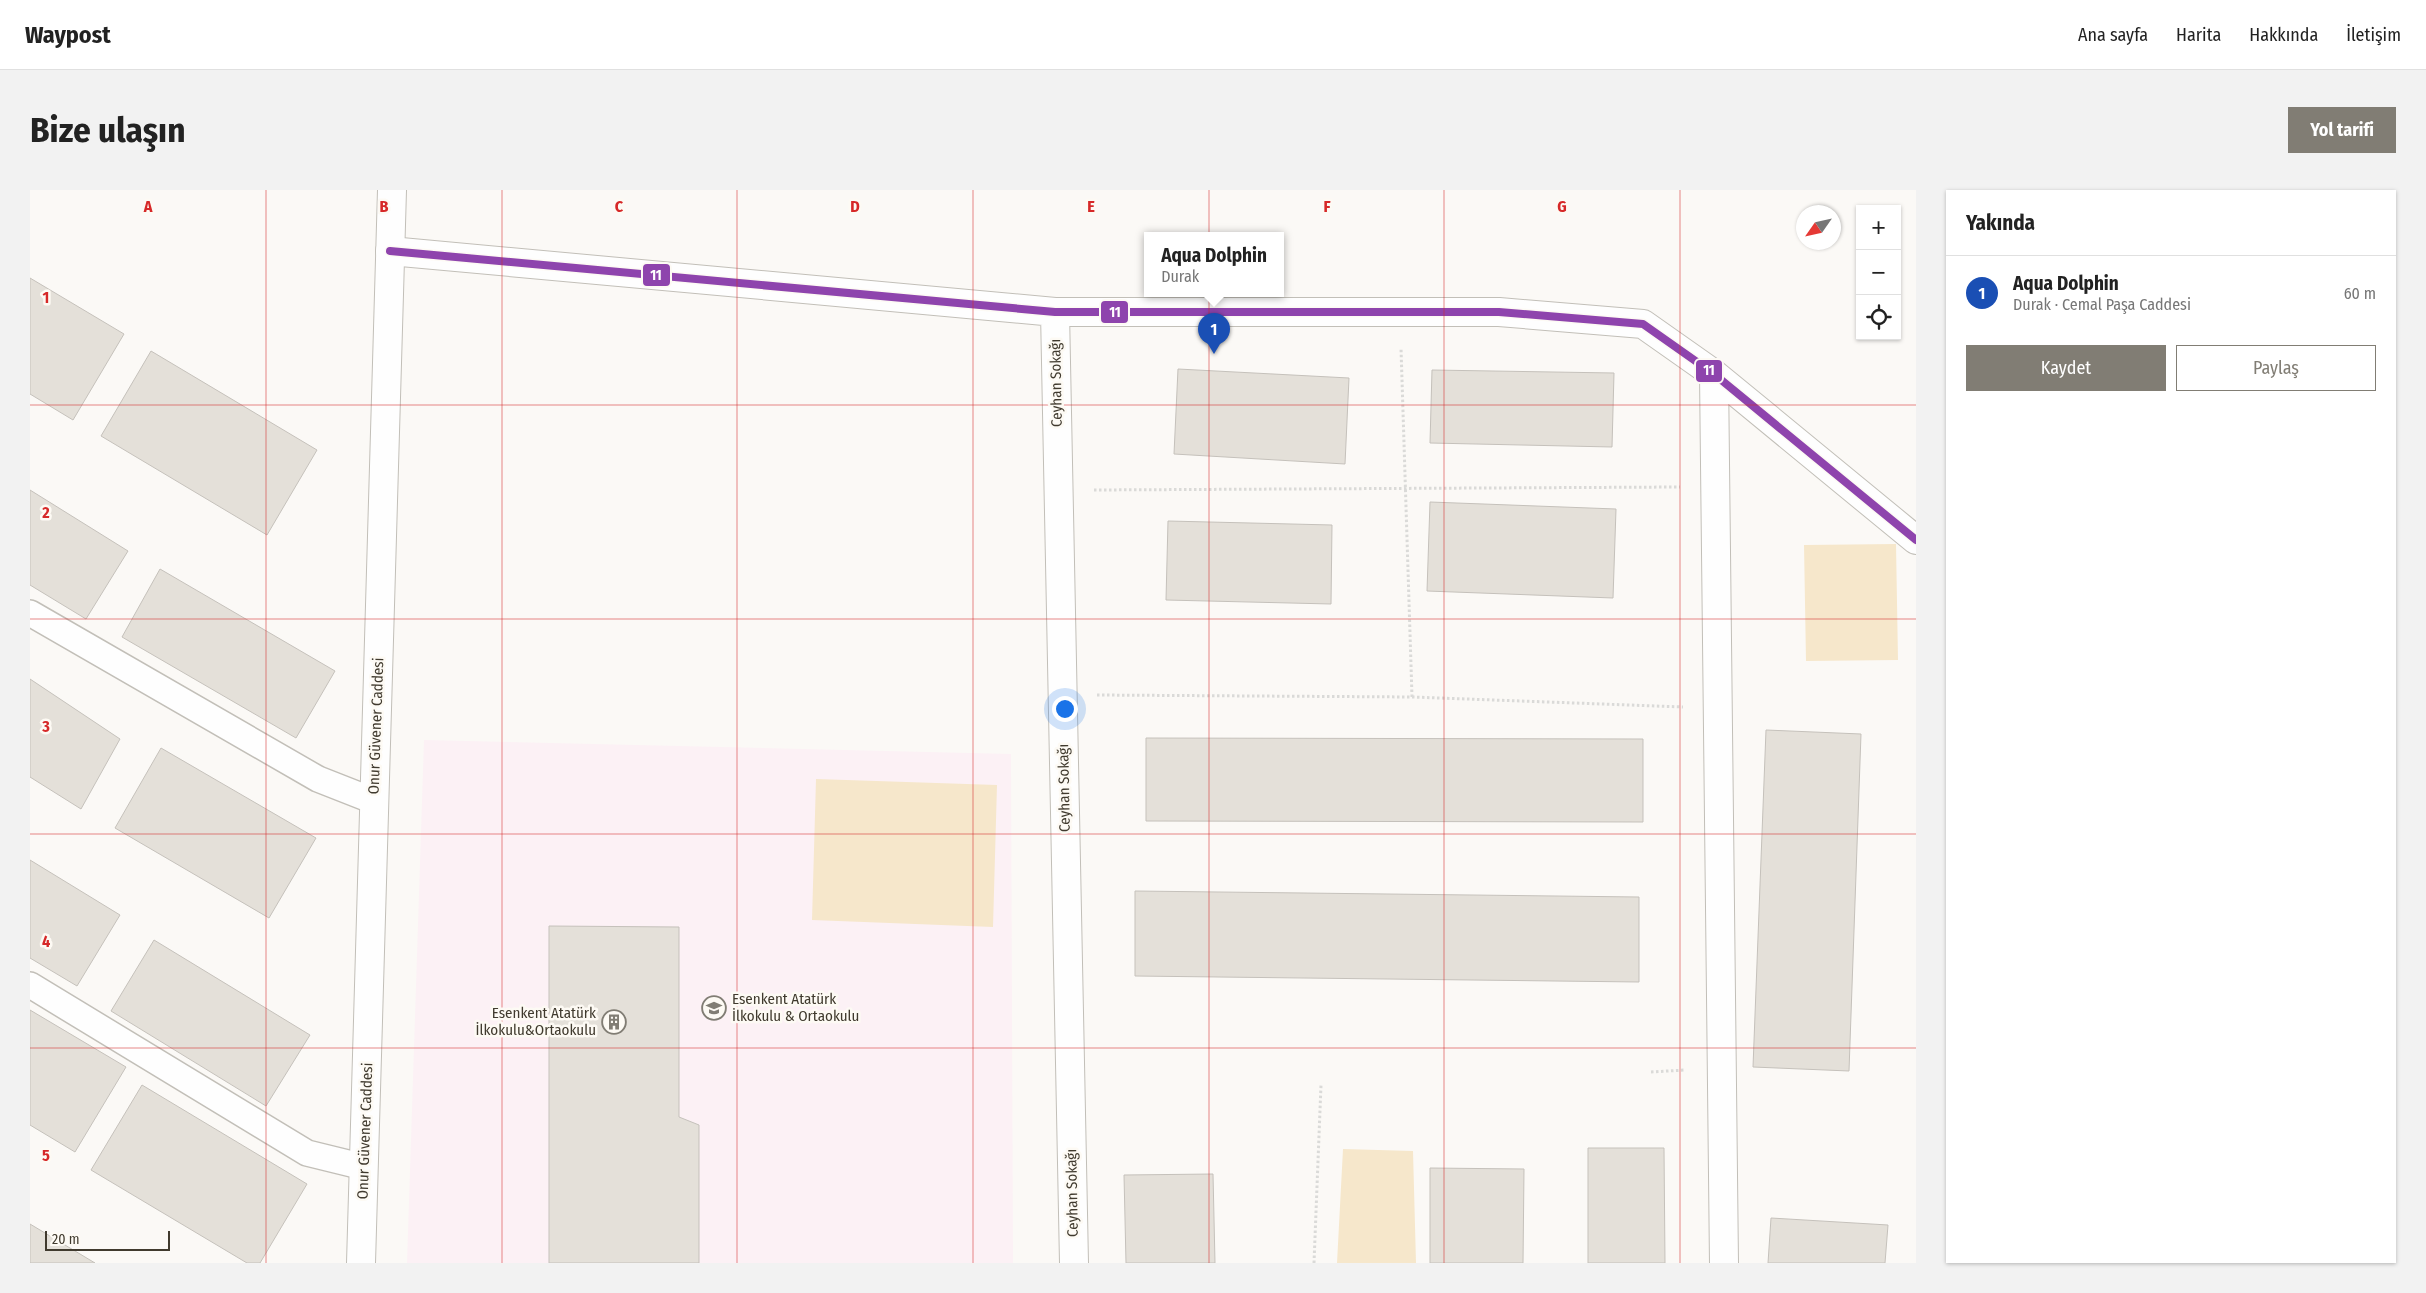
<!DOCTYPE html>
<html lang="tr">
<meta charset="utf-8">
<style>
:root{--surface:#fff;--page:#f2f2f2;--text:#222;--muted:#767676;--line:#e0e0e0;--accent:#817d74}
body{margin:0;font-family:"Fira Sans Condensed",sans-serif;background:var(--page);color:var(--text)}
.controls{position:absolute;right:15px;top:15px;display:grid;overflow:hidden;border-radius:0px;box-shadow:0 1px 4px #0004}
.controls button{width:45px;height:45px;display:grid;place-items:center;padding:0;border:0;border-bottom:1px solid var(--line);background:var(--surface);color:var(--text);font:25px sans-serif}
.compass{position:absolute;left:1766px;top:15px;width:45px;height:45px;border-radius:50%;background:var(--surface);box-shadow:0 1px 4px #0004;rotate:236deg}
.scale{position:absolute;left:15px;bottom:12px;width:125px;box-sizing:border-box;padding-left:5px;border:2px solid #403a2e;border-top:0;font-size:14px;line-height:18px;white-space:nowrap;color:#403a2e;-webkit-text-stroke:4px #fdfaf4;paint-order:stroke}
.you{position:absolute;left:1034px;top:518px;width:18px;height:18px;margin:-12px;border:4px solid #fff;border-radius:50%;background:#1a73e8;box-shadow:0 0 0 8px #1a73e833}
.badge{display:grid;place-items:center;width:32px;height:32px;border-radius:50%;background:var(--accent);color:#fff;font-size:16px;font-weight:700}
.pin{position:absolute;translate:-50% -41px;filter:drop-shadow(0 1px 2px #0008)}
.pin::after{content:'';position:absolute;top:26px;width:18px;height:15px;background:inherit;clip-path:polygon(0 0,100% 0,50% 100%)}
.popup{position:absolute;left:1114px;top:42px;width:140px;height:65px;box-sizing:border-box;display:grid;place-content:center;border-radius:0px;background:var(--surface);filter:drop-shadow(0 1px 4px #0005);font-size:16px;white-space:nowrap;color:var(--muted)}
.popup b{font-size:19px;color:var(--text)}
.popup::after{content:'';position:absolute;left:50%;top:100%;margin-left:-10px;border:10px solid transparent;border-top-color:var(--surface)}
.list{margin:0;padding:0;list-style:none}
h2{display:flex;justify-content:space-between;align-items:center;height:65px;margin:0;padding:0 20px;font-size:21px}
h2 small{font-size:16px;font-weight:400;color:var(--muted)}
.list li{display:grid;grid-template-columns:32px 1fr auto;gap:15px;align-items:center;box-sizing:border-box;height:75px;padding:0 20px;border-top:1px solid var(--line)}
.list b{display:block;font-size:19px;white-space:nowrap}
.list p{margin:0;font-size:16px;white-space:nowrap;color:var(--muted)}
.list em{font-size:16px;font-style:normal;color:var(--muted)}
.actions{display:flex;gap:10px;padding:15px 20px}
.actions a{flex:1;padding:11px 0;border:1px solid var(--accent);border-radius:0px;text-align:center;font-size:18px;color:var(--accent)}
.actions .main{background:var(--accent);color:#fff}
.icon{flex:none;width:28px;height:28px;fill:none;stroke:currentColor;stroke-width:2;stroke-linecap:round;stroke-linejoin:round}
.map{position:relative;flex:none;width:1886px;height:1073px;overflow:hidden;border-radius:0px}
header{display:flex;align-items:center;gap:30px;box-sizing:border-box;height:70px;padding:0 25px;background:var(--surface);border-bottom:1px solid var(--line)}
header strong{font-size:24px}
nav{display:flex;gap:28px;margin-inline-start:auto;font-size:18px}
.intro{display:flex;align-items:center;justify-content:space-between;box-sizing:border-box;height:120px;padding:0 30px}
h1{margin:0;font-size:35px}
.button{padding:12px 22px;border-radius:0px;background:var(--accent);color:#fff;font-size:18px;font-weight:700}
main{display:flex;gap:30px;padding:0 30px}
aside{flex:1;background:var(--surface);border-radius:0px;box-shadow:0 1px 4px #0004}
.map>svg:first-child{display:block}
.education{fill:#fcf1f5}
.green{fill:#f6e7cb}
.building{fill:#e4e0d9;stroke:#c5c1bb}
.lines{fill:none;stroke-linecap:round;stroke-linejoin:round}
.service-casing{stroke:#c2bfb8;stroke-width:28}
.minor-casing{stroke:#c2bfb8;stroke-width:30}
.tertiary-casing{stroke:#c2bfb8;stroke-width:30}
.path{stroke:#dadad8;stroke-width:3;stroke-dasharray:2.5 2.5;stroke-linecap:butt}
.service{stroke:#fefefe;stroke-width:25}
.minor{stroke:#fefefe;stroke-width:28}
.tertiary{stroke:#fefefe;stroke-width:28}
.bus-1-casing{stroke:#fdfaf4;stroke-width:11}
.bus-1{stroke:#8e44ad;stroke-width:8}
.grid{fill:none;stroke:#d62828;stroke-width:1;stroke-opacity:0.55}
.labels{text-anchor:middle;stroke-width:5;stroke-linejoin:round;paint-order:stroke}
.street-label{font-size:15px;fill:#403a2e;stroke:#fdfaf4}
.poi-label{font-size:15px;fill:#403a2e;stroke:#fdfaf4;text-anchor:start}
.grid-label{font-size:16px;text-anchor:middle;font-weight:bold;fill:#d62828;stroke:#fdfaf4;stroke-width:5;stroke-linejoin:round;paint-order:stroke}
.line-badge{stroke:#fdfaf4;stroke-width:2}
.badge-label{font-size:14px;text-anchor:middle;font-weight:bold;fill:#fff}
</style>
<header>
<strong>Waypost</strong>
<nav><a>Ana sayfa</a><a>Harita</a><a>Hakkında</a><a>İletişim</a></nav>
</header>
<div class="intro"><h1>Bize ulaşın</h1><a class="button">Yol tarifi</a></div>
<main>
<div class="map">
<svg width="1886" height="1073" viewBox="0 0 1886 1073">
<rect width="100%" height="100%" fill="#fbf9f6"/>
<!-- education -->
<path class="education" d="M394 550 981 564 983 1073H377Z"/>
<!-- green -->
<path class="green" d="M1866 354 1868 470 1776 471 1774 355Z
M786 589 967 595 963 737 782 730Z
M1313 959 1383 961 1386 1073H1307Z"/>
<!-- building -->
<path class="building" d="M0 88 94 144 43 230 0 204Z
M121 161 287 260 237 345 71 246Z
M1148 179 1319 188 1315 274 1144 264Z
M1402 180 1584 183 1582 257 1400 253Z
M0 300 98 361 56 429 0 395Z
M1400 312 1586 319 1583 408 1397 401Z
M1138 331 1302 335 1301 414 1136 410Z
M130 379 305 481 266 548 92 447Z
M0 489 90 549 51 619 0 587Z
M1736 540 1831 544 1819 881 1723 877Z
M1116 548 1613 549V632L1116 631Z
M131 558 286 648 239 728 85 638Z
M0 670 90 725 47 796 0 768Z
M1105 701 1609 707V792L1105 786Z
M519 736 649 737V927L669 935V1073H519Z
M124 750 280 845 236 916 81 821Z
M0 820 96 877 45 962 0 935Z
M112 895 277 994 230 1073H217L61 980Z
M1558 958H1634L1635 1073H1558Z
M1400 978 1494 979 1493 1073H1400Z
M1183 984 1185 1073H1096L1094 985Z
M1741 1028 1858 1035 1855 1073H1738Z
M0 1034 65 1073H0Z"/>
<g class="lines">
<!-- service casing -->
<g class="service-casing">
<path id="service" d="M0 423 288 589 344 611
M0 795 277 963 334 977"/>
</g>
<!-- minor casing -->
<g class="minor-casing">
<path id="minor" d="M360 61 1025 122H1469L1613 134 1684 184 1886 350
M1025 122 1044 1073
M1684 184 1694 1073"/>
</g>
<!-- tertiary casing -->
<g class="tertiary-casing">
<path id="tertiary" d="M331 1073 362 0"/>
</g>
<!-- path -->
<path class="path" d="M1064 300 1650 297
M1067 505 1382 507 1371 158
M1382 507 1653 517
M1621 882 1655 880
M1284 1073 1291 895"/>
<!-- service -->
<use href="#service" class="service"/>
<!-- minor -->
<use href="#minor" class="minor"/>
<!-- tertiary -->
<use href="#tertiary" class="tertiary"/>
<!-- bus-1 casing -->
<g class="bus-1-casing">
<path id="bus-1" d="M360 61 1025 122H1469L1613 134 1684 184 1886 350"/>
</g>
<!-- bus-1 -->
<use href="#bus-1" class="bus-1"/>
</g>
<!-- grid -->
<path class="grid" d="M236 0V1073M472 0V1073M707 0V1073M943 0V1073M1179 0V1073M1414 0V1073M1650 0V1073M0 215H1886M0 429H1886M0 644H1886M0 858H1886"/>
<!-- icons -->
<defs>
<g id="school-ring" transform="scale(1.25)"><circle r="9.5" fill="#fdfaf4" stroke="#817d74" stroke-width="1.5"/><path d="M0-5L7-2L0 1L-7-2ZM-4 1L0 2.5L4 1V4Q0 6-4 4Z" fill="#817d74"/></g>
<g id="building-ring" transform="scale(1.25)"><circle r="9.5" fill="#fdfaf4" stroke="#817d74" stroke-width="1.5"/><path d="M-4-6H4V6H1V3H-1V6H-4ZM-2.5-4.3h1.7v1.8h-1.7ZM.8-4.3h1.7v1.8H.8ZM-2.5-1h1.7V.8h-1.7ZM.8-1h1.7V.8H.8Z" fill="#817d74"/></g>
</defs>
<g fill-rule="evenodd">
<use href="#school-ring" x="684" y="818"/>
<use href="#building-ring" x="584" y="832"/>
</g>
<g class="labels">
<!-- street labels -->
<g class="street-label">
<text transform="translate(1026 193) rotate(-91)" y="5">Ceyhan Sokağı</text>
<text transform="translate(346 536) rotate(-88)" y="5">Onur Güvener Caddesi</text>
<text transform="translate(1034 598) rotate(-91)" y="5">Ceyhan Sokağı</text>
<text transform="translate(335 941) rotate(-88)" y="5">Onur Güvener Caddesi</text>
<text transform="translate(1042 1003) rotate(-91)" y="5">Ceyhan Sokağı</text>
</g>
<!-- poi labels -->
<g class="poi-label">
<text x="702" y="814">Esenkent Atatürk<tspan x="702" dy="17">İlkokulu &amp; Ortaokulu</tspan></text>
<text x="566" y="828" text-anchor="end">Esenkent Atatürk<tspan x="566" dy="17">İlkokulu&amp;Ortaokulu</tspan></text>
</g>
</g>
<g class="grid-label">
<text x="118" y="22">A</text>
<text x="354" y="22">B</text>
<text x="589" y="22">C</text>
<text x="825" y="22">D</text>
<text x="1061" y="22">E</text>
<text x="1297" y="22">F</text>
<text x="1532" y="22">G</text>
<text x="16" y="113">1</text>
<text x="16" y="328">2</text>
<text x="16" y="542">3</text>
<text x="16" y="757">4</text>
<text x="16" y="971">5</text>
</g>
<g class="line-badge">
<rect x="612" y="73" width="29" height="24" rx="5" fill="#8e44ad"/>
<rect x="1070" y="110" width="29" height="24" rx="5" fill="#8e44ad"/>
<rect x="1665" y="169" width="28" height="24" rx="5" fill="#8e44ad"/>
</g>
<g class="badge-label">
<text x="626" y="90">11</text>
<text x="1085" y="127">11</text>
<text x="1679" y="185">11</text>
</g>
</svg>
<div class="controls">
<button>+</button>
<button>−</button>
<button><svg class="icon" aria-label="locate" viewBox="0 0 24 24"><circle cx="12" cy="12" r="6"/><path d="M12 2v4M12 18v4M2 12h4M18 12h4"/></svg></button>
</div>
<svg class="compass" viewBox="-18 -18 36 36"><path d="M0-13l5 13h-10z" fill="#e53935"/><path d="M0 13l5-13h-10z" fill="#767676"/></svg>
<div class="scale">20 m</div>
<div class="you"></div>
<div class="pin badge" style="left:1184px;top:164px;background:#1a4fb4">1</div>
<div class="popup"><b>Aqua Dolphin</b>Durak</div>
</div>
<aside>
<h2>Yakında<small></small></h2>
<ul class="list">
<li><span class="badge" style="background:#1a4fb4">1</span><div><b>Aqua Dolphin</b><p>Durak · Cemal Paşa Caddesi</p></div><em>60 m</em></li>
</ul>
<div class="actions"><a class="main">Kaydet</a><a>Paylaş</a></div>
</aside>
</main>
